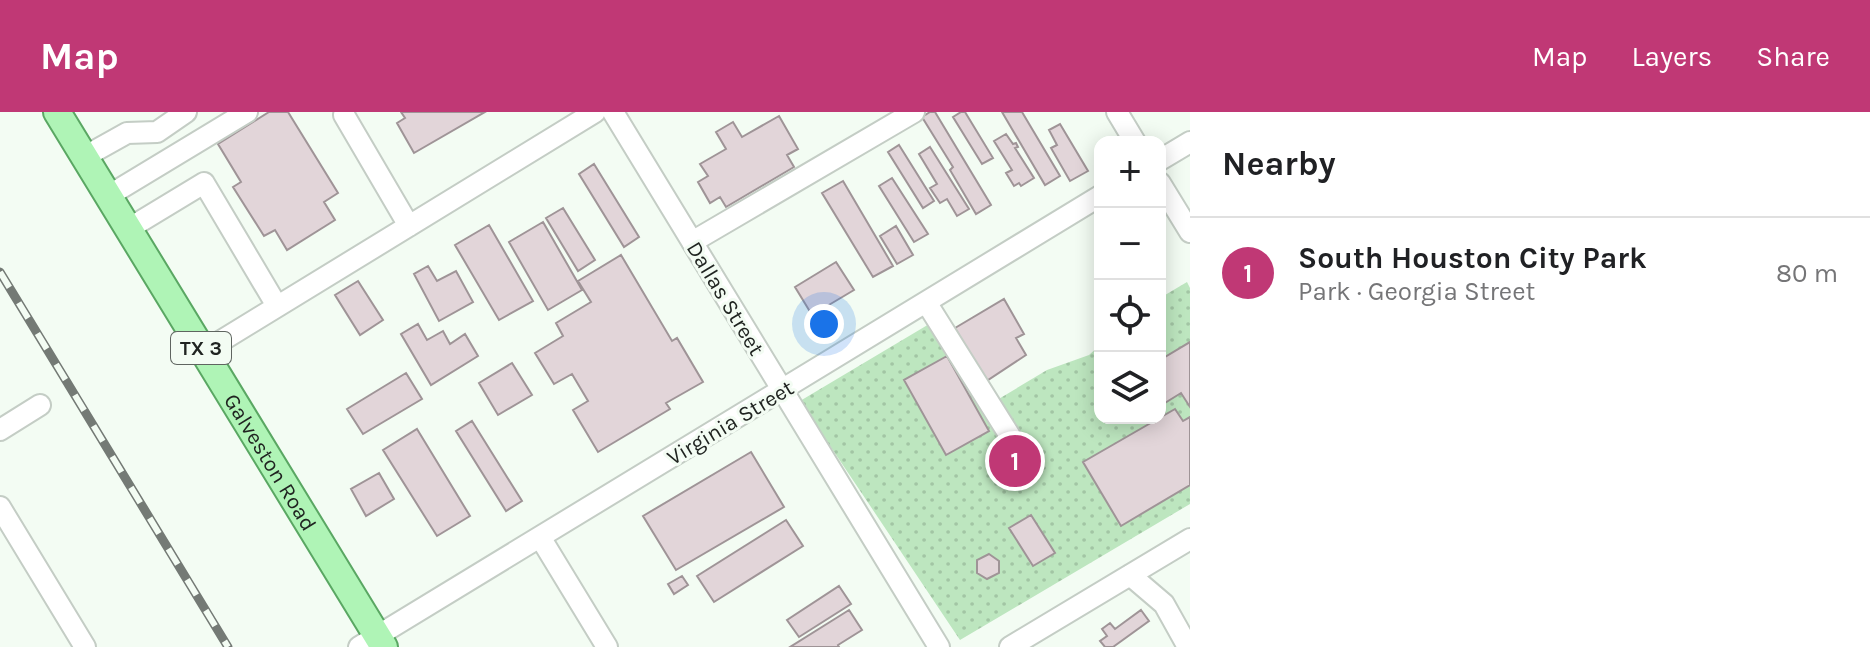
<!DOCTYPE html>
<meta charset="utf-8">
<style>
:root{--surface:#fff;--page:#f2f2f2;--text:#202124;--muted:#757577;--line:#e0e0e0;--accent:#c03875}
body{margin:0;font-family:Karla,sans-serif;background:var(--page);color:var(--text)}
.controls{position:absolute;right:24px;top:24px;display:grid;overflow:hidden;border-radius:16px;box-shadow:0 4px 20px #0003}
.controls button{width:72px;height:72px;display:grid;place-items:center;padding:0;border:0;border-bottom:2px solid var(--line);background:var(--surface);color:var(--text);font:40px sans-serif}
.you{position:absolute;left:824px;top:212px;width:28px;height:28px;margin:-20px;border:6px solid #fff;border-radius:50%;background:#1a73e8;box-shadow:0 0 0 12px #1a73e833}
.badge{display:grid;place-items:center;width:52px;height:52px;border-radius:50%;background:var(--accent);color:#fff;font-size:26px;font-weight:700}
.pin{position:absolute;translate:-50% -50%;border:4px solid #fff;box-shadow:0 2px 8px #0006}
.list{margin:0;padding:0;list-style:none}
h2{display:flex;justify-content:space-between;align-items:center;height:104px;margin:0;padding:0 32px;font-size:34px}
h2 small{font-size:26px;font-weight:400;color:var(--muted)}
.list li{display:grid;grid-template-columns:52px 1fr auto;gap:24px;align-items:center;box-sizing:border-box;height:112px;padding:0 32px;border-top:2px solid var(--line)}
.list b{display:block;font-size:30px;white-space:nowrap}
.list p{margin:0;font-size:26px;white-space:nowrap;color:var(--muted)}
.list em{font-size:26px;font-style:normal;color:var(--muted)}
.icon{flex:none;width:44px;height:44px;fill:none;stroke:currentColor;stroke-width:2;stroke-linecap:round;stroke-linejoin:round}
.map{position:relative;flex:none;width:1190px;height:535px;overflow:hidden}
header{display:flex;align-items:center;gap:48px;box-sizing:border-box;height:112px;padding:0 40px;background:var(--accent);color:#fff}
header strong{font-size:38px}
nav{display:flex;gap:44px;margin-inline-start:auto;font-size:28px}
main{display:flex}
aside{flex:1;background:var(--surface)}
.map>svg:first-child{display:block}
.park{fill:url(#park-dots)}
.building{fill:#e2d5d9;stroke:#9f9497;stroke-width:2}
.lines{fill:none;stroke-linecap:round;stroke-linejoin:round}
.minor-casing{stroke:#c4cdc5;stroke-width:24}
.major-casing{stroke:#5aa763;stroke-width:30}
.minor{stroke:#fff;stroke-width:20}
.major{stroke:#aff4b6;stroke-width:26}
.rail-casing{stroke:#747a75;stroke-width:9}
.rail{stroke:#f3fcf3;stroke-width:6;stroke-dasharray:18;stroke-linecap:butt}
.labels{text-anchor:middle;stroke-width:6;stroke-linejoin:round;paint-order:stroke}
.shield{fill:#f3fcf3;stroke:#5f6560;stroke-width:2}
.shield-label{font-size:20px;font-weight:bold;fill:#202421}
.street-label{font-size:22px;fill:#202421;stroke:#f3fcf3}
</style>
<header>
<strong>Map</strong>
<nav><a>Map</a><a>Layers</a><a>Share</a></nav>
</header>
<main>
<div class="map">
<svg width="1190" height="535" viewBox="0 0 1190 535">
<defs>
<pattern id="park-dots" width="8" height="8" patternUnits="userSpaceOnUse" patternTransform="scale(2)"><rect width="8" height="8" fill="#bde6bf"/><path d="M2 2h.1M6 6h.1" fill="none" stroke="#a2c5a4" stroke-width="1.8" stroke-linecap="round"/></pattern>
</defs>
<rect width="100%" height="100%" fill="#f3fcf3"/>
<!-- park -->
<path class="park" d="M1187 170 1190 176V392L960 528 800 289 946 202 997 288 1047 258 1089 243 1100 233V306H1160V186Z"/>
<!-- building -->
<path class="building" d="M269 0H288L338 81 324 90 335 108 287 138 275 118 264 124 233 75 241 70 218 32Z
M401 0H485L414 41 397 11 405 6Z
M930 0H935L991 93 976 102 950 58 953 55 922 5Z
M961 0H965L993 46 982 52 953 5Z
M1002 0H1022L1060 64 1045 73Z
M779 4 798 37 787 43 794 55 726 95 720 85 710 91 698 70 708 64 700 52 726 37 716 20 733 10 742 25Z
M1060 12 1088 59 1070 69 1051 36 1057 33 1049 18Z
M1006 22 1013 32 1016 31 1018 35 1015 36 1034 66 1021 74 1019 71 1014 74 1006 61 1012 58 994 29Z
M899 33 934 89 923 96 888 40Z
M930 35 969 97 957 104 947 87 940 91 930 76 937 72 919 42Z
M594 52 639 125 624 135 579 62Z
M892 66 928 122 914 130 879 74Z
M843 69 893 154 873 165 822 81Z
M563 96 595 148 578 159 546 106Z
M543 110 582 178 548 198 509 130Z
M489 113 533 189 499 208 455 133Z
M896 114 913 143 897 152 880 124Z
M621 143 672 229 677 226 703 270 666 291 670 297 598 340 573 298 588 289 572 262 554 272 535 241 563 224 556 211 591 190 578 169Z
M836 150 854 178 812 203 795 175Z
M428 154 437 169 456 159 473 190 439 209 414 162Z
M358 169 383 208 360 223 335 183Z
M1004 187 1024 222 1016 226 1026 243 985 270 955 216Z
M418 212 427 228 443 219 450 232 465 222 478 244 431 273 401 222Z
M1190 230V295L1181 281 1160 294V248Z
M947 244 989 319 946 343 904 268Z
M512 251 532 283 498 303 479 271Z
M406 261 422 287 363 322 347 297Z
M1175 297 1183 309 1190 305V373L1121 414 1083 350Z
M472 309 522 389 506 399 456 319Z
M417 317 470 404 437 424 383 338Z
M751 340 784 395 676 458 643 404Z
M379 361 394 387 366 404 351 377Z
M1031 403 1055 441 1033 454 1009 416Z
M786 408 803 434 714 490 697 464Z
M989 442 999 449V461L987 467 977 461V448Z
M682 464 688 473 674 482 668 472Z
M839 474 851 492 799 525 787 508Z
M849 498 862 518 838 533 839 535H790Z
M1141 498 1149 509 1113 535H1105L1100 529 1107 524 1102 517 1110 511 1115 517Z"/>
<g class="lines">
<!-- minor casing -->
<g class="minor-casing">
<path id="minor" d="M613 0 939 535
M1117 0 1135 30
M344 3 409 114
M84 45 127 21 157 20 186 0
M1160 48 1190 30
M1160 71 1190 120
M108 84 247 0
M128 117 204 71 277 194
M692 130 914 0
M926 190 1010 324
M203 240 595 0
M0 318 40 293
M0 395 85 535
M540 425 607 535
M1130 463 1164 492 1188 535
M359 535 1100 84
M1010 535 1190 427"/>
</g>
<!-- major casing -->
<g class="major-casing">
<g id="major">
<path id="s1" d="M57 0 384 535"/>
</g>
</g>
<!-- minor -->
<use href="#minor" class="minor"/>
<!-- major -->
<use href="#major" class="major"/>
<!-- rail casing -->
<g class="rail-casing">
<path id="rail" d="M0 160 228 535"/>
</g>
<!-- rail -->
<use href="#rail" class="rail"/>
</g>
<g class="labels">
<!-- shield labels -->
<rect class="shield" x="171" y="220" width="60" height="32" rx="6"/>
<g class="shield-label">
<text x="201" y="243">TX 3</text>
</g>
<!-- street labels -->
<g class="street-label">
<text transform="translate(726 186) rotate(59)" y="8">Dallas Street</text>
<text transform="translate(730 310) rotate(-31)" y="8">Virginia Street</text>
<text dy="8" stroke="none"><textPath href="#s1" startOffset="410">Galveston Road</textPath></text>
</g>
</g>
</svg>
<div class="controls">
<button>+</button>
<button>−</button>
<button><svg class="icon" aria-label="locate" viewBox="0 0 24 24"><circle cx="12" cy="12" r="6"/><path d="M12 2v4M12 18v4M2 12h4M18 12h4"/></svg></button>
<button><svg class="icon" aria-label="layers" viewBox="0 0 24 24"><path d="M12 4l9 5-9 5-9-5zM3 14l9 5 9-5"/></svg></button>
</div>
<div class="you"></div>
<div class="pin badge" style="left:1015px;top:349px">1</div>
</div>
<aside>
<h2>Nearby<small></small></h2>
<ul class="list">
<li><span class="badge">1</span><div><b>South Houston City Park</b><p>Park · Georgia Street</p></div><em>80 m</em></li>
</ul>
</aside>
</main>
